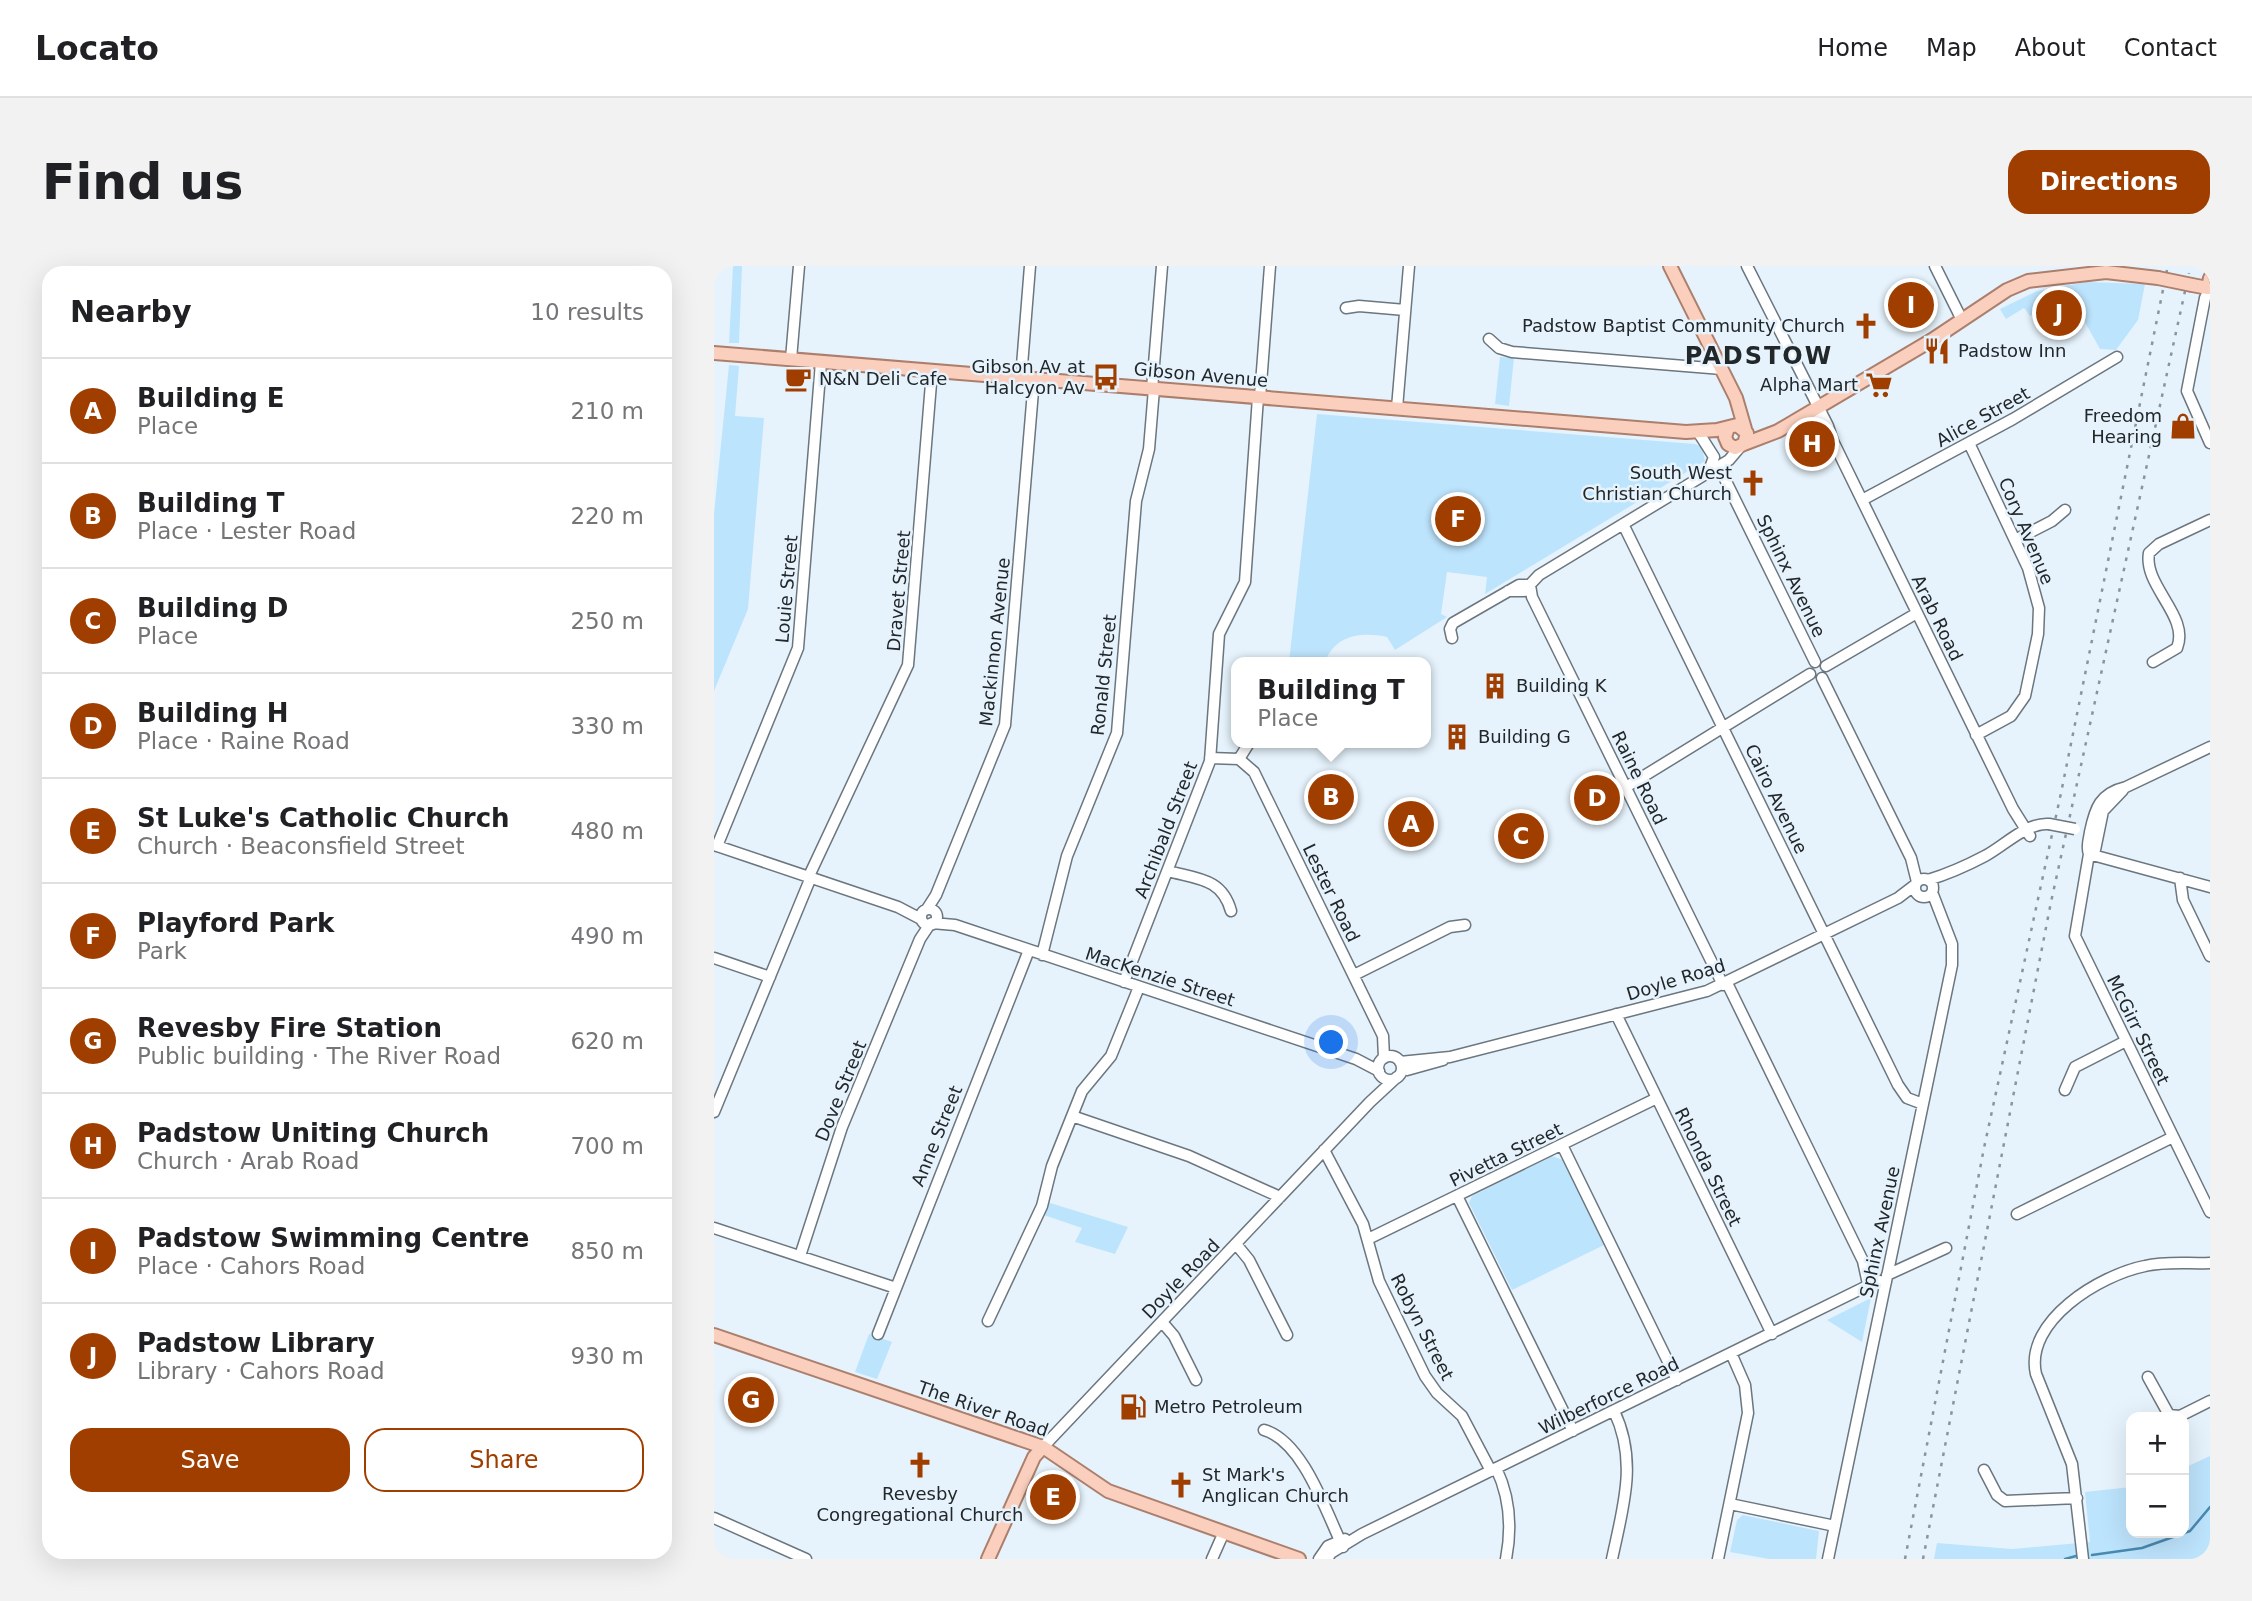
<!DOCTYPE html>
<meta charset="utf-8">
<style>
:root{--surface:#fff;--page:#f2f2f2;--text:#202124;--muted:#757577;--line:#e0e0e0;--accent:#a03e00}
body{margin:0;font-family:"DejaVu Sans",sans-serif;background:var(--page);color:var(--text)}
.controls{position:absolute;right:21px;bottom:21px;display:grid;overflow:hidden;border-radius:14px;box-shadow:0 7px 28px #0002}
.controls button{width:63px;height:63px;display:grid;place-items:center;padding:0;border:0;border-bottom:2px solid var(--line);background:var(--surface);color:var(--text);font:35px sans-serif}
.you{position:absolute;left:618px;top:777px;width:24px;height:24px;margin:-18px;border:5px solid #fff;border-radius:50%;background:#1a73e8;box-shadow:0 0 0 10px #1a73e833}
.badge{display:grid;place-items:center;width:46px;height:46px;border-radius:50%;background:var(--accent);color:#fff;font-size:23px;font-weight:700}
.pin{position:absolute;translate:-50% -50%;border:4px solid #fff;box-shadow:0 2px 7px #0006}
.popup{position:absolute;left:517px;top:391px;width:200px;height:91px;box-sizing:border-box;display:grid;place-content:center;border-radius:14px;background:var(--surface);filter:drop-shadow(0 2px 5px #0005);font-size:23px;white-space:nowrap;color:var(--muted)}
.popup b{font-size:26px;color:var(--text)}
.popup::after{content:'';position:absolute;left:50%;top:100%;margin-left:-14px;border:14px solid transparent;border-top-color:var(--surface)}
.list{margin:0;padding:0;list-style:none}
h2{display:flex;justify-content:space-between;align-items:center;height:91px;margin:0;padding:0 28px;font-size:30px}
h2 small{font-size:23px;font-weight:400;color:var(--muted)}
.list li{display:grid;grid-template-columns:46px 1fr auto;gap:21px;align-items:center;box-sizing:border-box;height:105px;padding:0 28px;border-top:2px solid var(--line)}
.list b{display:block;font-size:26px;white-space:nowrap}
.list p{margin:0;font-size:23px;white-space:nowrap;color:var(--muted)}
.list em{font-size:23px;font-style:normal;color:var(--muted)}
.actions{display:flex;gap:14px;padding:21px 28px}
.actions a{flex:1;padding:16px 0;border:2px solid var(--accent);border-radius:21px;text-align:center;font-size:24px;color:var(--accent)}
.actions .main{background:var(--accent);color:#fff}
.map{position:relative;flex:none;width:1496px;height:1293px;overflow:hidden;border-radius:21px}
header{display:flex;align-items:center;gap:42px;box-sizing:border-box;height:98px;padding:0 35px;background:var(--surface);border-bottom:2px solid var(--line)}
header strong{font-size:33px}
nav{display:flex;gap:38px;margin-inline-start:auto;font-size:24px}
.intro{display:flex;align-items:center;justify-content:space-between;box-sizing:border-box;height:168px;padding:0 42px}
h1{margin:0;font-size:49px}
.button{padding:18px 32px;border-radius:21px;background:var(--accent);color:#fff;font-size:24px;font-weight:700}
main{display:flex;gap:42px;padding:0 42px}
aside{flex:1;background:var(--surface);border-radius:21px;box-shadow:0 7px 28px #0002}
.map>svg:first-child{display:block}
.green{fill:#bde4fd}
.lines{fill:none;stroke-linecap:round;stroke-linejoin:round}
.stream{stroke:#498ab0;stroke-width:2.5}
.minor-casing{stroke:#6b767e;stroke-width:13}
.major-casing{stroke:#ac7f6d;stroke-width:16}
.minor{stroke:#fff;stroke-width:10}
.major{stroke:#facfbd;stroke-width:12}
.rail{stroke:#8a949a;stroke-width:2.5;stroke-dasharray:3.5 7;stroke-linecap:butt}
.minor-bridge-casing{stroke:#6b767e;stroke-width:13;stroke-linecap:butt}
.major-bridge-casing{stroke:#ac7f6d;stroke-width:16;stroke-linecap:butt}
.minor-bridge{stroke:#fff;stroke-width:10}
.major-bridge{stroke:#facfbd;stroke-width:12}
.labels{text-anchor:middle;stroke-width:5;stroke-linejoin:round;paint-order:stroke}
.poi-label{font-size:18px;fill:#22272a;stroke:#e6f3fc;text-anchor:start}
.street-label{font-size:18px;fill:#22272a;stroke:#e6f3fc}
.district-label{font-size:24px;font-weight:bold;letter-spacing:2px;fill:#22272a;stroke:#e6f3fc}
</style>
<header>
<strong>Locato</strong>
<nav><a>Home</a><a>Map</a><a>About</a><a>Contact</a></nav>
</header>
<div class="intro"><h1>Find us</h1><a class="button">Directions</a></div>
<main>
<aside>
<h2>Nearby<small>10 results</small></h2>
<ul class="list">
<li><span class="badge">A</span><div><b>Building E</b><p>Place</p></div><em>210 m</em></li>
<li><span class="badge">B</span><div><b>Building T</b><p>Place · Lester Road</p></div><em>220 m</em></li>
<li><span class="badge">C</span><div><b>Building D</b><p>Place</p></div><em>250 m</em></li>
<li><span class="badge">D</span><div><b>Building H</b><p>Place · Raine Road</p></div><em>330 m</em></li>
<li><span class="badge">E</span><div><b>St Luke's Catholic Church</b><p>Church · Beaconsfield Street</p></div><em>480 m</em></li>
<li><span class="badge">F</span><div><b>Playford Park</b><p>Park</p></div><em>490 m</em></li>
<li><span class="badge">G</span><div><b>Revesby Fire Station</b><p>Public building · The River Road</p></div><em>620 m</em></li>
<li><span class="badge">H</span><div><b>Padstow Uniting Church</b><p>Church · Arab Road</p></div><em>700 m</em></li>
<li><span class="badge">I</span><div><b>Padstow Swimming Centre</b><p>Place · Cahors Road</p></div><em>850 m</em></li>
<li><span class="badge">J</span><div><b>Padstow Library</b><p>Library · Cahors Road</p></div><em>930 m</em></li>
</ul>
<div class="actions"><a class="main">Save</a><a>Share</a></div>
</aside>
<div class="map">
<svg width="1496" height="1293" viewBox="0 0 1496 1293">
<rect width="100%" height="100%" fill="#e6f3fc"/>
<!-- green -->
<path class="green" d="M19 0H28L25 77H15Z
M1373 16 1431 18 1424 54 1402 84 1386 83 1355 28 1316 50 1310 42 1292 53 1286 43 1323 25Z
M786 91 800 92 795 140 781 138Z
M15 99 25 100 21 150 50 152 34 343 0 425V248Z
M603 148 981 178 988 181 991 195 771 328 773 311 733 306 727 348 733 351 681 384 673 371C648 366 622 368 611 396H575Z
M838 890 849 894 890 979 798 1024 755 937 758 930Z
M333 936 414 961 401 988 361 976 368 962 327 948Z
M1157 1032 1148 1076 1113 1054Z
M155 1068 178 1076 163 1113 141 1106Z
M1496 1190V1293H1220L1223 1277 1298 1283 1376 1276 1371 1226 1417 1221V1267H1470V1202Z
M1029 1249 1105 1265 1102 1293H1055L1016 1286 1023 1254Z"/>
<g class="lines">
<!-- stream -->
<path class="stream" d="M1378 1289 1428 1282 1476 1265 1496 1241
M1351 1293 1362 1290"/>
<!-- minor casing -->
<g class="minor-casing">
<path id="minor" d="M1033 0 1114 160 1119 175 1299 543 1316 570
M1221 0 1248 54
M1496 22 1491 32 1473 125 1496 177
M632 42 645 40 691 44
M775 73 785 82 798 86 1008 103
M77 93 85 0
M307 112 316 0
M438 123 448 0
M546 131 556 0
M683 142 695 0
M1103 142V152L1116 172
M986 169 1000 191 994 207
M1255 177 1314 302 1325 342 1324 368 1311 430 1297 450 1262 469
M1005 201 1101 396
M1148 234 1299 153 1403 91
M909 258 1184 819 1193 832 1209 838
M1301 274 1338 255 1351 244
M816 319 818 331 1009 719
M794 325H810L825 309 1015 194 1026 181
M738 372 736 363 739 357 805 319H816
M1439 396 1463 382C1476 350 1429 320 1435 287L1445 278 1496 254
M1112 400 1203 347
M1108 412 1197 592 1203 616
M1496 481 1412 521C1386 527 1381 542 1376 566 1375 574 1372 580 1375 588L1361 670 1496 946
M496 492 525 493 540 506 669 770 670 792
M525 493 535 477
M912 521 1096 408
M0 579 184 641 207 653
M3 580 84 382 107 96
M1375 588 1496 621
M1375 588 1381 584 1389 545 1409 524
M454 605C483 613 508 612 517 645
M95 610 194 399 218 105
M1466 612 1469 634 1496 690
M1201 622a9 9 0 1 1 18 0a9 9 0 1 1-18 0Z
M1214 614C1234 608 1252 600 1271 590 1290 580 1313 556 1335 558
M213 643 222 629 291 459 320 113
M207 651a8 8 0 1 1 16 0a8 8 0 1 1-16 0Z
M218 657 241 659 642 793 665 805
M328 689 353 590 403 467 422 235 435 183 440 123
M0 692 56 711
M640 709 736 661 751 659
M410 716 496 495 505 368 531 316 544 131
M1013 717 1149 995 1154 1018
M902 748 1058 1068
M664 802a12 12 0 1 1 24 0a12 12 0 1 1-24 0Z
M686 796 736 791 993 725 1184 632 1201 619
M693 804 729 794
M1351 824 1361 801 1412 775
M0 846 97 611
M358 850 475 890 566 931
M848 879 963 1114
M610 884 649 958 665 1015 711 1110 723 1127 748 1150 777 1205
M743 930 859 1165
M1303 948 1459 871
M0 962 182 1022
M654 973 943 832
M522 978 535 994 573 1069
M86 990 128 861 206 673 216 658
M1173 1009 1232 982
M274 1055 328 940 338 900 368 825 397 790 425 721
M448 1056 460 1070 482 1114
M164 1068 315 684
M1434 1111 1455 1149 1466 1150 1496 1135
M550 1164C589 1175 612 1246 629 1281
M329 1181 656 836 683 811
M782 1202C796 1231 798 1262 792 1293
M1270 1204 1283 1229 1291 1235 1363 1232
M1016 1238 1121 1260
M0 1252 92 1293
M498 1293 510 1266
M605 1293 614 1280 631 1273
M613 1293 617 1287 648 1268 1151 1021 1158 1014 1172 1016
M898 1293C909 1241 924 1195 900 1145
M1004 1293 1034 1147 1031 1119 1017 1087
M1114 1293 1238 699V678L1218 626
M1369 1293 1358 1198 1322 1108C1310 1055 1386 1009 1431 1000 1452 995 1475 998 1496 997"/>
</g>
<!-- major casing -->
<g class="major-casing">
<path id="major" d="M956 0 1022 132 1031 163
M1478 19 1494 22 1496 12
M0 87 972 166 1003 164 1023 159 1033 167 1030 178 1021 182 1014 178 1011 171 1014 162
M1030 178 1064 165 1218 74 1293 24 1314 15 1392 6 1444 12
M0 1069 329 1181 394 1225 585 1293
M274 1293 320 1191 329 1181"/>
</g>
<!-- minor -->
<use href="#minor" class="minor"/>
<!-- major -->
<use href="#major" class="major"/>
<!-- rail -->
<path class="rail" d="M1191 1293 1270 882 1347 527 1453 4
M1209 1293 1337 636 1475 7"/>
<!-- minor-bridge casing -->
<g class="minor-bridge-casing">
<path id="minor-bridge" d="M1335 558 1361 563"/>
</g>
<!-- major-bridge casing -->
<g class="major-bridge-casing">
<path id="major-bridge" d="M1444 12 1478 19"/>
</g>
<!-- minor-bridge -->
<use href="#minor-bridge" class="minor-bridge"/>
<!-- major-bridge -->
<use href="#major-bridge" class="major-bridge"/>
</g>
<!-- icons -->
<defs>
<g id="church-bare" transform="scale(2.1)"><path d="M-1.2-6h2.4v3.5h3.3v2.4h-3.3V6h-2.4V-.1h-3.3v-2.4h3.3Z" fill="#a03e00" stroke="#e6f3fc" stroke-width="2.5" paint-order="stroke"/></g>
<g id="restaurant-bare" transform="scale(2.1)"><path d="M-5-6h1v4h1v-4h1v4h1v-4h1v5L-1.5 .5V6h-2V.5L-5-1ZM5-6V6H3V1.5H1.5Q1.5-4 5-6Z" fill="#a03e00" stroke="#e6f3fc" stroke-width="2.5" paint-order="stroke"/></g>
<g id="bus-bare" transform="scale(2.1)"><path d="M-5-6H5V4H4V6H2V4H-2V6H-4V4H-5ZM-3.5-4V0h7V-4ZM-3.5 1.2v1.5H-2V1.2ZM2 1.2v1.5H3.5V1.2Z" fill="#a03e00" stroke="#e6f3fc" stroke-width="2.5" paint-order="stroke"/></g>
<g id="cafe-bare" transform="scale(2.1)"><path d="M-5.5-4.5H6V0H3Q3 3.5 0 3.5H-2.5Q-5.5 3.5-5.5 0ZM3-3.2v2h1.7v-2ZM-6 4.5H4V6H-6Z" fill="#a03e00" stroke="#e6f3fc" stroke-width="2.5" paint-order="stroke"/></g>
<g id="supermarket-bare" transform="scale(2.1)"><path d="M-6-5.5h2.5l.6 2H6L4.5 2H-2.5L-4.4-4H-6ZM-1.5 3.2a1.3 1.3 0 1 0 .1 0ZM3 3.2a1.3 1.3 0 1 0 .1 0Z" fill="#a03e00" stroke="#e6f3fc" stroke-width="2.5" paint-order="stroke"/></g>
<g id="shop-bare" transform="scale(2.1)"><path d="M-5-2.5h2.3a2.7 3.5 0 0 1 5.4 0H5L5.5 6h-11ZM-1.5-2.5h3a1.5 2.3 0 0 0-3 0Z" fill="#a03e00" stroke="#e6f3fc" stroke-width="2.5" paint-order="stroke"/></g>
<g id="building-bare" transform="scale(2.1)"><path d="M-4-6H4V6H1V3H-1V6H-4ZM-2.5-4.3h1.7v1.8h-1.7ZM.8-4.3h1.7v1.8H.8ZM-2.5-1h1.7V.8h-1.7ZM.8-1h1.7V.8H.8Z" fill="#a03e00" stroke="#e6f3fc" stroke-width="2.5" paint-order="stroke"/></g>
<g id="fuel-bare" transform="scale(2.1)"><path d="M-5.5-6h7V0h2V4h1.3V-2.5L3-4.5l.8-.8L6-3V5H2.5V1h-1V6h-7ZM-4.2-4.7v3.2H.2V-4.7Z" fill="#a03e00" stroke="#e6f3fc" stroke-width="2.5" paint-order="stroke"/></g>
</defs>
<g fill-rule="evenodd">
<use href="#church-bare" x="1152" y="60"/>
<use href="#restaurant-bare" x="1223" y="85"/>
<use href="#bus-bare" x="392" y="111"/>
<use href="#cafe-bare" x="84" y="113"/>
<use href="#supermarket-bare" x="1165" y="119"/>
<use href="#shop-bare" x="1469" y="160"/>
<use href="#church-bare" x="1039" y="217"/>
<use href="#building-bare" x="781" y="420"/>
<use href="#building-bare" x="743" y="471"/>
<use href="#fuel-bare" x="419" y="1141"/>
<use href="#church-bare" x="206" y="1199"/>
<use href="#church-bare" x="467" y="1219"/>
</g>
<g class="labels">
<!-- poi labels -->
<g class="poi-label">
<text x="1131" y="66" text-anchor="end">Padstow Baptist Community Church</text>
<text x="1244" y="91">Padstow Inn</text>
<text x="371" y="107" text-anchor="end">Gibson Av at<tspan x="371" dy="21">Halcyon Av</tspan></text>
<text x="105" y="119">N&amp;N Deli Cafe</text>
<text x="1144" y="125" text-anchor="end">Alpha Mart</text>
<text x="1448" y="156" text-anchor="end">Freedom<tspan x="1448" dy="21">Hearing</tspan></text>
<text x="1018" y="213" text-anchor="end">South West<tspan x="1018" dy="21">Christian Church</tspan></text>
<text x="802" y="426">Building K</text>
<text x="764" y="477">Building G</text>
<text x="440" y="1147">Metro Petroleum</text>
<text x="488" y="1215">St Mark's<tspan x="488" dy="21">Anglican Church</tspan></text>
<text x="206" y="1234" text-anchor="middle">Revesby<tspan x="206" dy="21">Congregational Church</tspan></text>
</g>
<!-- street labels -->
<g class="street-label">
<text transform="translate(487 109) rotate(5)" y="6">Gibson Avenue</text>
<text transform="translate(1269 151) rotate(-29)" y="6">Alice Street</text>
<text transform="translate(1312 265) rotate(67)" y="6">Cory Avenue</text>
<text transform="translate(1077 310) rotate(64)" y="6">Sphinx Avenue</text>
<text transform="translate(73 323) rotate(-85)" y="6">Louie Street</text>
<text transform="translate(185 325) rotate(-85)" y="6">Dravet Street</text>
<text transform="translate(1223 352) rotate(64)" y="6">Arab Road</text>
<text transform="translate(281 376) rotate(-84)" y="6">Mackinnon Avenue</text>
<text transform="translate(390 409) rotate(-84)" y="6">Ronald Street</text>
<text transform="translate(925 512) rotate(64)" y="6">Raine Road</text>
<text transform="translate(1062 533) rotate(64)" y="6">Cairo Avenue</text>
<text transform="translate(452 564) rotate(-69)" y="6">Archibald Street</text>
<text transform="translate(617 627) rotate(64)" y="6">Lester Road</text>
<text transform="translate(446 711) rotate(18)" y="6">MacKenzie Street</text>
<text transform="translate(962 714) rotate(-17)" y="6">Doyle Road</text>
<text transform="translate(1424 764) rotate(64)" y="6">McGirr Street</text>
<text transform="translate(127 825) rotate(-68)" y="6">Dove Street</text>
<text transform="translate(223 870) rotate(-68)" y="6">Anne Street</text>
<text transform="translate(792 889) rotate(-26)" y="6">Pivetta Street</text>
<text transform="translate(994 901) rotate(64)" y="6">Rhonda Street</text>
<text transform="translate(1166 966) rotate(-78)" y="6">Sphinx Avenue</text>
<text transform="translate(467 1013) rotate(-46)" y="6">Doyle Road</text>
<text transform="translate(708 1061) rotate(63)" y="6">Robyn Street</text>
<text transform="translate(895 1130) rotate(-26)" y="6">Wilberforce Road</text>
<text transform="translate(269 1143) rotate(19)" y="6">The River Road</text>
</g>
<!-- district labels -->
<g class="district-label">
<text x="1045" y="98">PADSTOW</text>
</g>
</g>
</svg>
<div class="controls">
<button>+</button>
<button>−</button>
</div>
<div class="you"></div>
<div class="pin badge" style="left:697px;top:558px">A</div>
<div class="pin badge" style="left:617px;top:531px">B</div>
<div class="popup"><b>Building T</b>Place</div>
<div class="pin badge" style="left:807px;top:570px">C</div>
<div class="pin badge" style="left:883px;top:532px">D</div>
<div class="pin badge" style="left:339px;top:1231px">E</div>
<div class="pin badge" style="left:744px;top:253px">F</div>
<div class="pin badge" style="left:37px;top:1134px">G</div>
<div class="pin badge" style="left:1098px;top:178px">H</div>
<div class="pin badge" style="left:1197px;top:39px">I</div>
<div class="pin badge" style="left:1345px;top:47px">J</div>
</div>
</main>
